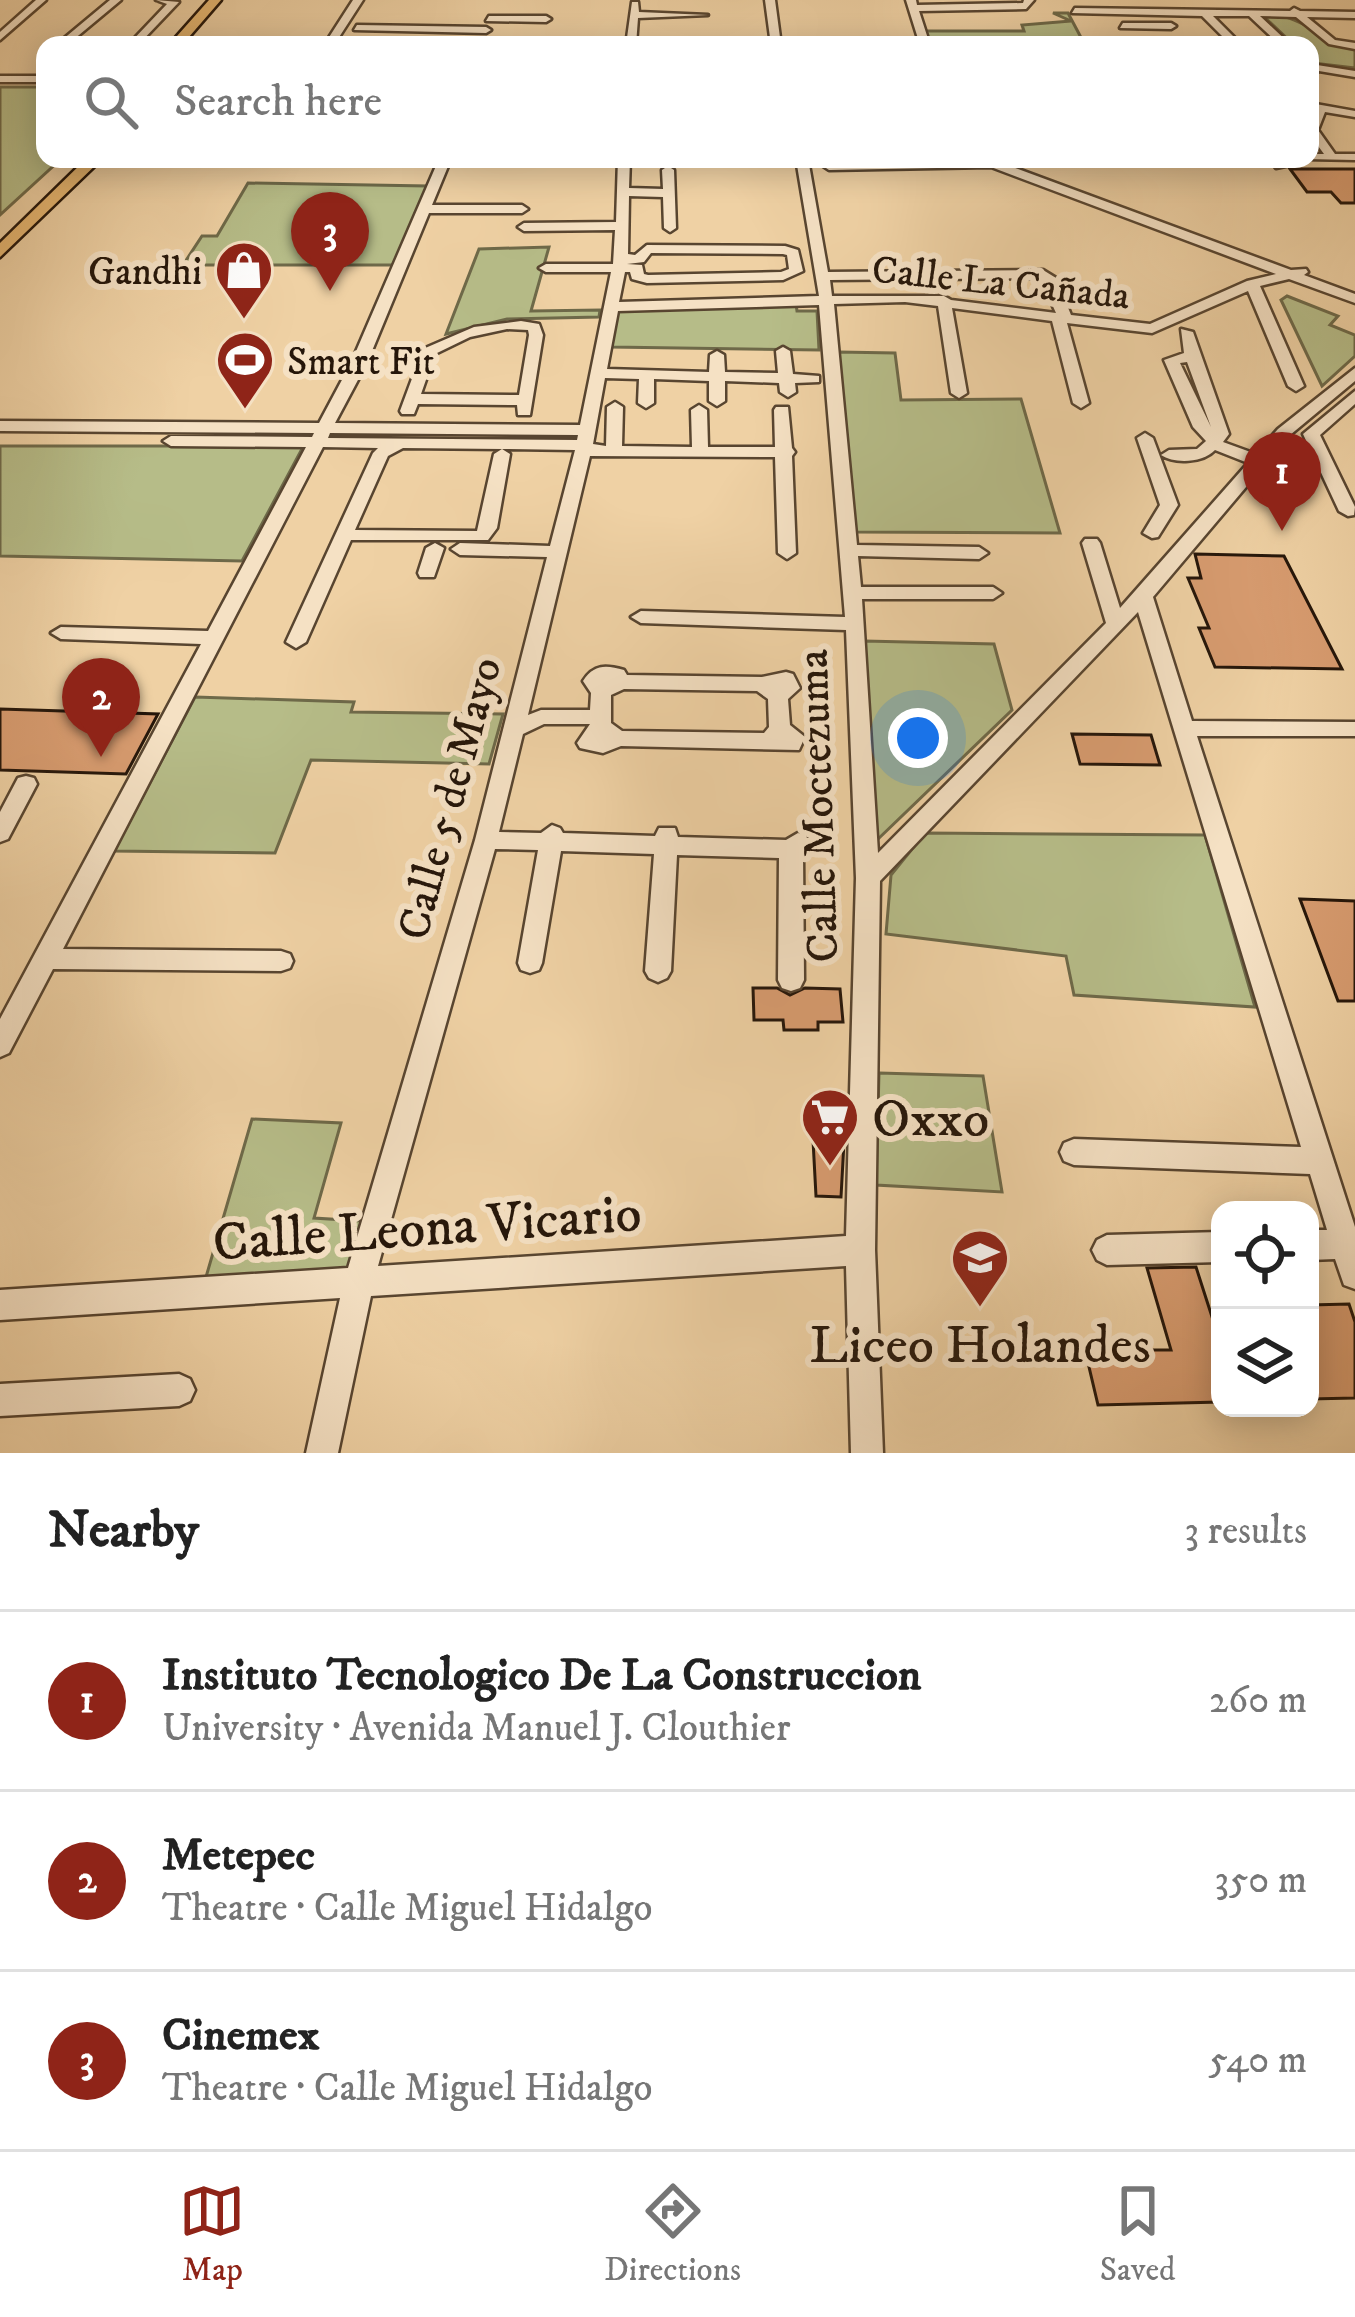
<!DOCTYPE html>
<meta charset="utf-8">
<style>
:root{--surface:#fff;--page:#f2f2f2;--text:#222;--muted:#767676;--line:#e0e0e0;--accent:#8f2418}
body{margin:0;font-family:"IM FELL DW Pica",serif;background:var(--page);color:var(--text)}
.controls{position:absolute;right:36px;bottom:36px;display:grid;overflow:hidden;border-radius:24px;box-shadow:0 6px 30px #0003}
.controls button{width:108px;height:108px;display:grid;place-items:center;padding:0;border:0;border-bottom:3px solid var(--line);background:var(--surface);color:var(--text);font:60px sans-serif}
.you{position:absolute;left:918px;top:738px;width:42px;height:42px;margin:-30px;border:9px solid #fff;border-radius:50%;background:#1a73e8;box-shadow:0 0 0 18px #1a73e833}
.badge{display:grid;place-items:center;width:78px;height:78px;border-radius:50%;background:var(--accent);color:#fff;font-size:39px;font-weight:700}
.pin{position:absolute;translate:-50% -99px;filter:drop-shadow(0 3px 6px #0008)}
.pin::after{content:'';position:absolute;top:63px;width:42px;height:36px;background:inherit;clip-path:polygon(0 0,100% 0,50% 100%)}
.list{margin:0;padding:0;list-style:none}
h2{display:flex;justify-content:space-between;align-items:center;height:156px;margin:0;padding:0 48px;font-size:51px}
h2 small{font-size:39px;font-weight:400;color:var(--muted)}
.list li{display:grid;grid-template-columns:78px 1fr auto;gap:36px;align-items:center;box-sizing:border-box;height:180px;padding:0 48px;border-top:3px solid var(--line)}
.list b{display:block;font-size:45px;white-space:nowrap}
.list p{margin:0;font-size:39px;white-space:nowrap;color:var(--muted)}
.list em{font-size:39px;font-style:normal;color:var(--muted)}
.icon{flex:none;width:66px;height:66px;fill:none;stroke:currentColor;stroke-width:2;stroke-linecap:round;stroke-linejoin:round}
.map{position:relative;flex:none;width:1355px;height:1453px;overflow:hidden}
.search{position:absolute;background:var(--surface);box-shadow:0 6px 30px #0003;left:36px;right:36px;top:36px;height:132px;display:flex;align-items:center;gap:30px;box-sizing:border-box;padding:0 42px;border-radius:24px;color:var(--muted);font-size:45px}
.sheet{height:696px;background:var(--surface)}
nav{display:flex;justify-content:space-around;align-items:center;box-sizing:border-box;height:168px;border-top:3px solid var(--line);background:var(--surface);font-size:33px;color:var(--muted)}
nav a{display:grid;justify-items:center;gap:6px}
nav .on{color:var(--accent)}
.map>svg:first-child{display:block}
.green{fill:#b6bc88;stroke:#6e6949;stroke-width:3}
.building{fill:#d89c70;stroke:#25160a;stroke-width:3}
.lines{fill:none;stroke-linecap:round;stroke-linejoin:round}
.minor-casing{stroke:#584530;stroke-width:5}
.major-casing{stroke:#25160a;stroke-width:5}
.minor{fill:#f5e1c4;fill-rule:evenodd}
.major{fill:#e8b872;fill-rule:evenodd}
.labels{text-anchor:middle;stroke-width:12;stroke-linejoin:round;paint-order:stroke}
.far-poi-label{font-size:39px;fill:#25160a;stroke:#f5e1c4;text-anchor:end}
.far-street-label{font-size:39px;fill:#25160a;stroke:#f5e1c4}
.street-label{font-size:45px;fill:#25160a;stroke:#f5e1c4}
.near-poi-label{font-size:54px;fill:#25160a;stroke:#f5e1c4;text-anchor:start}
.near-street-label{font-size:54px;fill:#25160a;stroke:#f5e1c4}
</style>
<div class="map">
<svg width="1355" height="1453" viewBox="0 0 1355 1453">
<rect width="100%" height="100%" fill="#efd1a4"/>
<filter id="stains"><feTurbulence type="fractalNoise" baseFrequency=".00167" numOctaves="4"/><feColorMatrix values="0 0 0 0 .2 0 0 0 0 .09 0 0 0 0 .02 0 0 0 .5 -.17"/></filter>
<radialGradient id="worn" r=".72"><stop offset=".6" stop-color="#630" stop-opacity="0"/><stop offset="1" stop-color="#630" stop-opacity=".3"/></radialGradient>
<!-- green -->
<path class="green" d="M1053 13H1068L1085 45H929L925 31H1024L1022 25 1071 21Z
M1260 13C1298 13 1319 38 1355 47V68L1313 63 1310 45H1294Z
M0 87H45V159H61L0 215Z
M248 183 427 186 396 265H183L202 236H217Z
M549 247 531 311 600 310 599 317 507 319 446 334 479 249Z
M1287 296 1338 316 1330 325 1355 335V356L1322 386 1281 300Z
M796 304 797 311H817L819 350 611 347 617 309Z
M838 352 895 353 901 400 1021 399 1060 533 855 532Z
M0 446H300L303 447 242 561 0 556Z
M864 641 994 644 1012 710 876 841Z
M195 697 354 702 351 712 503 714 489 764 311 760 275 853 114 851Z
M925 833 1205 835 1255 1007 1074 995 1066 956 886 934 891 875Z
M879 1073 983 1076 1002 1192 876 1185Z
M252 1119 341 1123 314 1218 361 1221 350 1271 206 1277Z"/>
<!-- building -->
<path class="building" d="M1290 169H1355V203H1341L1331 192H1307Z
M1195 554 1284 556 1342 669 1215 667 1199 628H1209L1188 578H1201Z
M0 709 158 714 126 774 0 770Z
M1072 734 1151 735 1160 765 1080 764Z
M1300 899 1355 901V1001H1338Z
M753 988H777L790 995 805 988 840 989 843 1022H818V1030H784L783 1020H754Z
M813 1140 844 1142 841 1197 816 1196Z
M1196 1267 1213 1320H1220V1402L1098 1405 1085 1350H1171L1147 1268Z
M1349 1304 1355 1322V1398L1310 1399V1305Z"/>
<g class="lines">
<!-- minor casing -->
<g class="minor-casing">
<path id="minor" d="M36 0H46L0 40V32Z
M110 0H121L67 45H56Z
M156 0 179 2 138 45H128L167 4Z
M353 0H363L334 45H324Z
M765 0H775L781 45H771Z
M906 0H916L917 5 1023 3 1024 0H1034L1026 9 919 11 930 45H920Z
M632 2H638L639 12 708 15 638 18 636 45H626Z
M1075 8 1290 11 1294 8 1300 11 1355 12V18L1307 17 1335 40 1355 43V49L1329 44 1296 17 1260 16 1291 45H1280L1249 16H1213L1242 45H1231L1202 16 1072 13Z
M489 16H546L551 19 546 22 486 21Z
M1123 23H1171L1176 26 1171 29 1120 28Z
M357 25 486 27 491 30 486 33 354 30Z
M1108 39H1185L1190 42 1185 45 1105 44Z
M1317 65 1355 71V77L1319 71 1310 79V70Z
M0 76H45V82H0Z
M1310 103 1355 111V117L1325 112 1318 130 1335 154H1355V160L1306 159H1310V154H1324L1310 135 1315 110 1310 109Z
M439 159H451L432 205H522L528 209 522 213H429L367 363 335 423 580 425 611 272H546L539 268 546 264H613L615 230 524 231 518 227 524 223 616 222 618 159H630L629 188 663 189 662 170 668 166 674 170 676 228 670 232 664 228 663 197 629 196 628 254 635 255 647 245 785 246 798 250 803 271 783 280 647 283 632 279 630 272H625L619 302 819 296 796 159H808L828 272 1043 270 1056 278 1071 315 1150 324 1247 281 1276 274 991 167 829 170 823 166 829 162 991 159 1291 270 1306 269 1308 272 1304 275 1355 294V303L1289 279 1260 286 1304 386 1296 391 1288 386 1248 291 1152 333 1067 323 1089 403 1081 408 1073 403 1052 321 952 308 967 393 959 398 951 393 938 306 905 302 834 304 857 545 979 547 988 553 979 559 858 556 861 587H993L1002 593 993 599H862L878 853 1106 623 1082 543 1085 539H1097L1100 543 1120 608 1248 463 1215 450C1203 463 1174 464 1161 455L1169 450 1197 449 1206 441 1193 427 1164 360 1184 353 1181 329 1193 332 1229 434 1223 442 1256 454 1278 429 1355 368V381L1290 435 1153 597 1192 721 1355 722V736H1197L1355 1227V1289L1344 1285 1335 1259 1310 1260V1230H1327L1310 1174 1074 1165 1064 1161 1060 1152 1064 1143 1074 1139 1301 1147 1138 612 880 881 875 1250 883 1453H851L846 1266 371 1296 338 1453H306L340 1298 0 1320V1290L348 1268 475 840 547 557 460 555 451 549 460 543 550 546 575 450 502 449 510 454 497 528 488 540H351L306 642 296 648 286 642 373 453 378 448 323 447 63 949 281 951 290 954 293 961 290 968 281 971 53 969 9 1053 0 1057V1019L201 644 61 639 51 633 61 627 208 631 306 447 171 446 163 441 171 436 312 437 314 433 0 431V421L319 423 351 363ZM651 253 783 254 787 255 789 269 781 272 648 275 644 274 642 265 627 264 644 262ZM1040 278 1056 313 951 300 944 296H832L830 280ZM819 305 845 617 641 611 631 617 641 623 846 630 856 878 846 1236 378 1266 495 849 538 850 518 963 521 970 530 973 539 970 542 963 561 851 654 854 645 971 649 978 658 982 667 978 671 971 677 855 779 858 778 980 782 988 791 991 800 988 804 980 803 852 809 842 806 836 798 833 786 840 678 837 675 828H659L655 836 563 833 560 828 552 825 541 833 499 832 523 734 544 724H590L577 743 580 748 603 753 621 746 799 750 805 737 790 725 788 699 800 688 793 674 786 672 762 677 627 675 624 670C606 665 594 664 583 681L591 693 590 710H541L528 715 590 456 775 457 778 553 787 559 796 553 792 456 795 452 792 448 788 407H776L774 410 775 447H708L707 410 699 405 691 410 692 447 622 446 623 407 615 402 607 407 606 446 593 444 605 378 639 379 638 403 646 408 654 403V379L709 381V401L717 406 725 401V381L779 383 780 392 788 397 796 392 795 383 819 382V376L793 374 790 351 783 347 776 351 778 373 725 372 724 355 717 351 710 355 709 372 607 369 618 311ZM1187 362 1211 427 1180 363ZM330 433 578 435 577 440 328 438ZM403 448 502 449 494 454 477 531 355 530 388 456ZM624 689 757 691 768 699 769 727 764 733 622 731 611 723V695Z
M1269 159H1281L1286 166 1276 168Z
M521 321 539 324 543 335 530 415H518L517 405 418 404 414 414H402L400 411 423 349 474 327ZM507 329 528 330 529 335 519 395 421 394 435 354 470 337Z
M1355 391V404L1320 435 1355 507 1354 515 1348 516 1339 511 1303 434Z
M1145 433 1153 438 1178 505 1158 537 1152 538 1143 533 1160 505 1137 438Z
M435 543 444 548 434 577H420L418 573 426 548Z
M26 776 34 778 37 784 8 839 0 842V812L18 778Z
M1220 1232V1262L1107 1265 1097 1260 1092 1250 1097 1240 1107 1235Z
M179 1374 190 1379 195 1390 190 1401 179 1406 0 1416V1384Z"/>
</g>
<!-- major casing -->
<g class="major-casing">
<path id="major" d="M209 0H221L182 45H169Z
M86 159H102L0 257V243Z"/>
</g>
<!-- minor -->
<use href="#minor" class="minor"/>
<!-- major -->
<use href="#major" class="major"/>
</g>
<!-- icons -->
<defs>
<g id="shop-pin" transform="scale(3)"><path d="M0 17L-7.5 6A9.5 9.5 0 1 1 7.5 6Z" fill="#8f2418" stroke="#f5e1c4"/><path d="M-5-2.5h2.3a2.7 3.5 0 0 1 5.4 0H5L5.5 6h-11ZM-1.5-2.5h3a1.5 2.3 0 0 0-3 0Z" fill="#fff"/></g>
<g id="stadium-pin" transform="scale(3)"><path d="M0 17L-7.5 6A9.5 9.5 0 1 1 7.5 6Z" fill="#8f2418" stroke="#f5e1c4"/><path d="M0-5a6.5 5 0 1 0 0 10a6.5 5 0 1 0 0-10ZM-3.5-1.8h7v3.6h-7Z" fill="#fff"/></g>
<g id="supermarket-pin" transform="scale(3)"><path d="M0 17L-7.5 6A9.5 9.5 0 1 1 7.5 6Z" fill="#8f2418" stroke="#f5e1c4"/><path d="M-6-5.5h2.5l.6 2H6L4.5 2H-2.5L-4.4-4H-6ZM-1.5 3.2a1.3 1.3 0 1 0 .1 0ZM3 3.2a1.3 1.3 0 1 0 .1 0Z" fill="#fff"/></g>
<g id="school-pin" transform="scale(3)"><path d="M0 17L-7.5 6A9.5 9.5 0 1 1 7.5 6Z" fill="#8f2418" stroke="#f5e1c4"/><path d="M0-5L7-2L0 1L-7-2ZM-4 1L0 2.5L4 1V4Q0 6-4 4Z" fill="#fff"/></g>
</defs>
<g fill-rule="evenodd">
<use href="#shop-pin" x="244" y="270"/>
<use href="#stadium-pin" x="245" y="360"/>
<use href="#supermarket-pin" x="830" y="1117"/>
<use href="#school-pin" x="980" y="1258"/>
</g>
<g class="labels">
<!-- far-poi labels -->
<g class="far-poi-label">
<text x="202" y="284">Gandhi</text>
<text x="287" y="374" text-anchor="start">Smart Fit</text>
</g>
<!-- far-street labels -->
<g class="far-street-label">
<text transform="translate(1001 281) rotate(6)" y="14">Calle La Cañada</text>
</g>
<!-- street labels -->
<g class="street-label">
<text transform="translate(448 798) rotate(-75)" y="16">Calle 5 de Mayo</text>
<text transform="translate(816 806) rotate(-92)" y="16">Calle Moctezuma</text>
</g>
<!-- near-poi labels -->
<g class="near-poi-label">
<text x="872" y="1136">Oxxo</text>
<text x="980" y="1362" text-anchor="middle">Liceo Holandes</text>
</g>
<!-- near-street labels -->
<g class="near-street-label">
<text transform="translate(427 1226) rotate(-4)" y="19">Calle Leona Vicario</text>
</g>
</g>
<rect width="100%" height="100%" filter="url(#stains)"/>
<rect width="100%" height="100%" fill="url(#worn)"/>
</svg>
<div class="controls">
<button><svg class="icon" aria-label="locate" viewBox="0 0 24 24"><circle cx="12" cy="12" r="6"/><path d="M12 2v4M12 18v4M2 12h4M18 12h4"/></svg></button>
<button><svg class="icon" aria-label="layers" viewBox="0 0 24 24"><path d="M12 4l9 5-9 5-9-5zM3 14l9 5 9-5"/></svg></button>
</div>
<div class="you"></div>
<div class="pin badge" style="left:1282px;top:531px">1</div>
<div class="pin badge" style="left:101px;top:757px">2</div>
<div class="pin badge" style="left:330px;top:291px">3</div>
<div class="search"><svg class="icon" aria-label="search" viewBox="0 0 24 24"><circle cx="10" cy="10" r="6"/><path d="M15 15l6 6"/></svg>Search here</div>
</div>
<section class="sheet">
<h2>Nearby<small>3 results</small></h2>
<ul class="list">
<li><span class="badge">1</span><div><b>Instituto Tecnologico De La Construccion</b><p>University · Avenida Manuel J. Clouthier</p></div><em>260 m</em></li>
<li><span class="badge">2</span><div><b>Metepec</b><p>Theatre · Calle Miguel Hidalgo</p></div><em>350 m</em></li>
<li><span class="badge">3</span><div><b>Cinemex</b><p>Theatre · Calle Miguel Hidalgo</p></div><em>540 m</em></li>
</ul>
</section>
<nav>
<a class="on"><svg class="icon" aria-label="map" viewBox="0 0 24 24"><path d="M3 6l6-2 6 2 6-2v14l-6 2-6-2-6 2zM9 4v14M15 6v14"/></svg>Map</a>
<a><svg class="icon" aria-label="directions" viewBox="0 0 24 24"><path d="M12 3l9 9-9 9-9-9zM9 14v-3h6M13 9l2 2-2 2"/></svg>Directions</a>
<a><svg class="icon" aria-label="saved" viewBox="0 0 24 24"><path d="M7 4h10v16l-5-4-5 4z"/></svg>Saved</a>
</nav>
